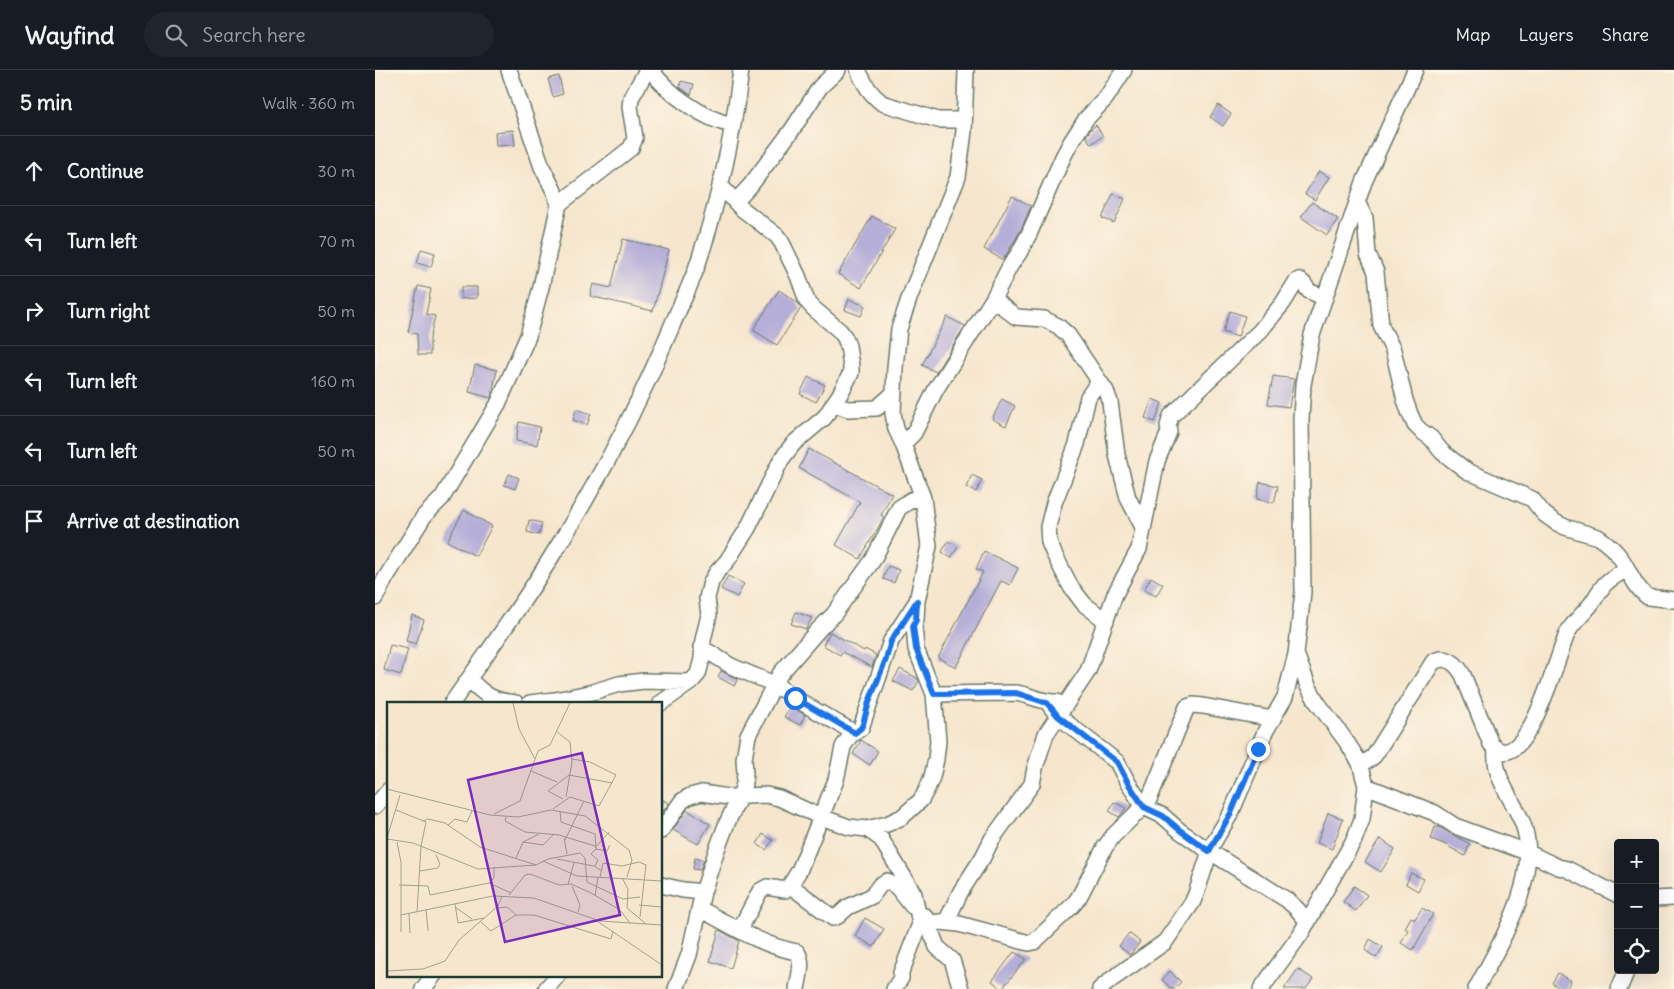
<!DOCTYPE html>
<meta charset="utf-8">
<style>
:root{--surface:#171b24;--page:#20242c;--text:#f1f3f6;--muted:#9ea1a6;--line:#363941}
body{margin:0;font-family:Delius,sans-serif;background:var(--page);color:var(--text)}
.controls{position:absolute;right:15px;bottom:15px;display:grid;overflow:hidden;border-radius:5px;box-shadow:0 5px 20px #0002}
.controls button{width:45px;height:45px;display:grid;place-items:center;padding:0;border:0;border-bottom:1px solid var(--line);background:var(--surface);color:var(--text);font:25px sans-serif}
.stop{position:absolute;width:15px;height:15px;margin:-11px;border:4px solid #1a73e8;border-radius:50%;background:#fff}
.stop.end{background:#1a73e8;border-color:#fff;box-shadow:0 1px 5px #0008}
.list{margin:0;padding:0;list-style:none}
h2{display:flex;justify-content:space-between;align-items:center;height:65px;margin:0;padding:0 20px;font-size:21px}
h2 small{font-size:16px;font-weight:400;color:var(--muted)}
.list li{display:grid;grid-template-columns:32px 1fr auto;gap:15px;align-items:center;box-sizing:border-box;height:70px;padding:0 20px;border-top:1px solid var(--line)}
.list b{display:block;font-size:19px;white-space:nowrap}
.list em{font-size:16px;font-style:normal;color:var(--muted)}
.icon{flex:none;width:28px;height:28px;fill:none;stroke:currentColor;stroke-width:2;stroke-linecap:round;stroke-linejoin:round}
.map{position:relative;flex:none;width:1299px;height:919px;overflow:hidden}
header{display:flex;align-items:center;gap:30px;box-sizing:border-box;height:70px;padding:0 25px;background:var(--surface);border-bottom:1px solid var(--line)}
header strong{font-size:24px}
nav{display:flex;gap:28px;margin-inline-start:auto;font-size:18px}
.search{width:350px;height:45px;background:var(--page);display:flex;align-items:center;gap:12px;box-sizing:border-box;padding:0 18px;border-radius:28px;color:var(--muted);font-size:19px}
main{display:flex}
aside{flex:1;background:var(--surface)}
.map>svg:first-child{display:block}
.building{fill:#b5aed8}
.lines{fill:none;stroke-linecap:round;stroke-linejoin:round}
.minor-casing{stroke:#6a786a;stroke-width:18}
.minor{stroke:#fff;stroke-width:15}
.route{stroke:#1a73e8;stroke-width:6}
.inset-road{fill:none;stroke:#a0a290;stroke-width:1}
.view{fill:#7b2cbf;fill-opacity:0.15;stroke:#7b2cbf;stroke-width:2.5}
.inset-edge{fill:none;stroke:#1f3d34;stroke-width:2.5}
</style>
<header>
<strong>Wayfind</strong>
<div class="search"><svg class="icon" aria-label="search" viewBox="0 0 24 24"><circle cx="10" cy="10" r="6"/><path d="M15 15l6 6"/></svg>Search here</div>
<nav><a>Map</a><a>Layers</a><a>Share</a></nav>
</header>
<main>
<aside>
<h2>5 min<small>Walk · 360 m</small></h2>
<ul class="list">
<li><svg class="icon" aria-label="ahead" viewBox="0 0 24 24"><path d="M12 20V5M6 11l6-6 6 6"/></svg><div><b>Continue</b></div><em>30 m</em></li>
<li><svg class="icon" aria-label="left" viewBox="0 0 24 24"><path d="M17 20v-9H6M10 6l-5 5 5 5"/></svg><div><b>Turn left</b></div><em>70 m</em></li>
<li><svg class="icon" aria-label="right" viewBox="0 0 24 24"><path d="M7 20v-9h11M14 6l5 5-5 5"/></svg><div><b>Turn right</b></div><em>50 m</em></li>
<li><svg class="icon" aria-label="left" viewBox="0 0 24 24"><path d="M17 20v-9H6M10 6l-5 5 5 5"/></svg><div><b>Turn left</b></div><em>160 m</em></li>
<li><svg class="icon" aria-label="left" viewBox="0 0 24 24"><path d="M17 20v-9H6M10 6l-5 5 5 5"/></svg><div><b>Turn left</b></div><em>50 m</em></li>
<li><svg class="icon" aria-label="arrive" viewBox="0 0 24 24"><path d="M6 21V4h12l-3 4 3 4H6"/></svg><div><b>Arrive at destination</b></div></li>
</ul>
</aside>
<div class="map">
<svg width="1299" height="919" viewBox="0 0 1299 919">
<rect width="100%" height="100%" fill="#fcf5e5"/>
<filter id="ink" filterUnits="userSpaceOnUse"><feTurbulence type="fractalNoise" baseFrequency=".02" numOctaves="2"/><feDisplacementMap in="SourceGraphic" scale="10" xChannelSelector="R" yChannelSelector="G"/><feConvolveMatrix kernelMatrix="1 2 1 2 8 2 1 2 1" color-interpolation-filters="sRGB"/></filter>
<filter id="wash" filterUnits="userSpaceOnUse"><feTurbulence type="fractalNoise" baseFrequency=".0096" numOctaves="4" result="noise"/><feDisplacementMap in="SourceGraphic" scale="20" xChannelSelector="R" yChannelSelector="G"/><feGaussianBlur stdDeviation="1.12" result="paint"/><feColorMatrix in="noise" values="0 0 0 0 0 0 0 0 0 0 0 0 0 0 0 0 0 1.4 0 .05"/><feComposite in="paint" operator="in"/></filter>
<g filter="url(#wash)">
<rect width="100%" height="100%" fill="#f6e6ce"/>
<g id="blocks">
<!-- building -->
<path class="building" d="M184 6 188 24 178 27 173 9Z
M306 11 319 14 316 25 305 17Z
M843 35 856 44 848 56 835 47Z
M721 55 728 66 716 74 711 66 716 59Z
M138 60 140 75 121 76 120 62Z
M944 101 954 107 940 130 930 124Z
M738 124 750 129 739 153 727 148Z
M637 126 656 136 646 160 628 190 609 179Z
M937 132 963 149 952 165 926 147Z
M497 146 520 159 486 218 463 204Z
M248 169 294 180 278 241 215 226 218 214 236 218Z
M46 179 60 183 56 197 42 193Z
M43 216 56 219 51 244 60 246 55 268V285H43L42 264 33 262Z
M86 217H102V228L86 229Z
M404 220 422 232 426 238 402 275 378 260Z
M474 229 490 236 486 246 470 240Z
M855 241 870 246 863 267 848 262Z
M572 247 590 256 561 302 547 295Z
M100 295 122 300 116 328 94 322Z
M898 306 919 309 914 337 893 334Z
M433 307 450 315 441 332 425 324Z
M627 329 640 336 631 356 617 349Z
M777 329 787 333 780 352 770 348Z
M201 339 216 344 212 355 198 350Z
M144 352 165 357 162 375 141 371Z
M434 379 517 424 506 445 509 447 485 489 461 475 485 432 424 398Z
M134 404 144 408 140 419 129 415Z
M597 405 607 410 601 422 591 417Z
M885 412 903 416 899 433 882 429Z
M89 440 117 456 101 486 72 471Z
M154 450 167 453 164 465 152 462Z
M573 471 583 477 576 488 567 482Z
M609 481 643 498 635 515 626 511 581 597 563 588 608 502 601 499Z
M513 496 524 500 519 513 508 509Z
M353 506 369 514 362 527 346 519Z
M776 507 788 514 781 526 769 520Z
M421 542 437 548 431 559 416 554Z
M37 545 49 550 41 574 31 571Z
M455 562 489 581 490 579 501 585 497 597 467 582 465 585 448 575Z
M15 575 33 579 26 605 9 600Z
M525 599 542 608 544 611 538 621 518 611Z
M346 601 363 609 359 616 343 607Z
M415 636 430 645 425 655 409 647Z
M486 670 503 681 495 695 478 684Z
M286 729 294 733 286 744Z
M739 732 751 738 744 747 734 741Z
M312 740 335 754 323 774 298 760Z
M953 743 968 749 957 779 942 773Z
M1060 757H1064L1095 774 1090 786 1069 774 1056 769Z
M388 764 398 770 391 780 382 774Z
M1005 769 1020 779 1006 802 990 792Z
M320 788 329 790 325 800 318 799Z
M1036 803 1049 809 1043 821 1031 814Z
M979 816 992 825 981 841 968 832Z
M1047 838 1058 844 1038 880 1026 873 1033 860 1030 858 1036 847 1040 849Z
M490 848 509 859 499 877 480 866Z
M344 860 364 871 356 898 335 891Z
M754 863 765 872 755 885 744 876Z
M995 869 1008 877 1001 888 990 880Z
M639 882 651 889 627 919 617 911Z
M923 899 938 909 931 919H909Z
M795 901 806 912 799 919H797L787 910Z
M1183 903 1196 911 1191 919H1186L1177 913Z"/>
</g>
</g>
<g filter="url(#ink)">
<use href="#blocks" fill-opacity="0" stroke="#6a786a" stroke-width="1"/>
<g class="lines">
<!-- minor casing -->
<g class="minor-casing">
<path id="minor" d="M276 0C293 24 329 49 357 55
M483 0C489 13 495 24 507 33L563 50H589
M360 132 375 116 417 60 445 17 463 0
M982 132 990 148 993 184 1001 202 1006 256 1018 280 1030 330 1035 344 1040 355 1046 361 1056 368 1067 382 1092 401 1157 429 1169 444 1180 452 1190 457 1223 467C1232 473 1241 481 1247 490 1255 502 1260 518 1273 527L1299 530
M184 134 256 78 260 68 255 37 256 28 272 0
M618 229 641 247 669 249 683 256 693 265 731 321 735 332 742 385 753 428 768 457
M724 311 713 327 702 374 679 433 673 457 674 472 679 484 696 517 709 534 731 551
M458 334 473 339 502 338 519 323
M528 374 521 359 518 343 520 297 524 259 535 226 583 107 589 61 591 0
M0 528 10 509 49 446 67 428 123 334 153 266 166 217 184 134 179 121 167 97 134 0
M326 577 356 596 399 614 431 635 480 663
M94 609C109 625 118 631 141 633
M559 624 641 623C655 625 668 633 682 632
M77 633C110 585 145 539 175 489 221 416 263 337 296 258 304 238 314 219 321 199 343 135 358 67 366 0
M155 633 180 630 214 623 244 614 269 611 316 612
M286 633 316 612 323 604 327 589 328 570 334 545 332 528 336 512 342 502 352 491 373 458 406 390 418 374 450 347 465 324 476 303V296L473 276 470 268 465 261 438 238 432 231 423 206 407 173 402 166 366 138 345 115
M673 633 683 646 742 692 753 713 769 737 788 746 805 761 834 781 912 830 922 839 933 852
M985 693 994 690 999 686 1058 592C1071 584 1082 594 1088 605L1116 674C1151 714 1183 581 1193 562 1198 553 1205 547 1212 539 1220 531 1224 519 1232 512 1238 507 1245 503 1252 499
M991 716 1060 743 1080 756 1154 783 1183 797 1192 799 1243 825
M0 736 14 720
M492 759 506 769 539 824 545 854 526 903V908L519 919
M286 761 307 731 315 726 327 723 353 727 391 725 404 728 446 747 474 757 492 759 512 754 527 747 546 730 552 719 557 707 561 689 563 671 559 624 541 579 539 555 541 550 542 531 554 476 548 428 528 374 539 363 561 319 618 229 635 196 644 183 654 164 688 87 696 72 711 49 731 28 749 0
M286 815 308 820 328 822
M416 816 458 848 463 846 473 837 497 826 505 815 512 811 522 817 537 836
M1280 829 1299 828
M325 839C356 855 387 876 422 882 429 892 424 907 422 919
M550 846 562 877 577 890 586 919
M571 852 586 821 608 787 617 769 657 714 660 698 671 664 713 601 740 524 764 479 782 391 794 362 793 356 796 346 885 261 908 233 921 212 924 210 928 213 934 221 950 228
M545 854 565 852 584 854 654 873 659 872 698 835 704 827 730 777 738 766 773 732 812 637 818 635 828 636 898 649
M365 859 385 821 392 817 410 820 414 817 424 801 461 710 468 677 475 666 486 658 516 571 540 534
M48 919 59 905
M171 919 183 905
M301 919 314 885 328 822 342 779 352 753 365 726 369 714 370 703 369 689 373 665 405 604 444 559 459 544 498 490 524 438 536 430 548 428
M725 919 737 909 790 872 817 833 821 824 837 775 856 743 890 662 910 627 921 584 928 522 926 348 928 315 937 265 989 112 1040 0
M886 919 925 865 979 770 987 749 991 716 985 693 971 671 942 632 933 616 921 584
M1101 919C1125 874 1167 806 1148 754 1138 729 1118 708 1121 680
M1244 919 1252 900"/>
</g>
<!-- minor -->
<use href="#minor" class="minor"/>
</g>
</g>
<g class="lines" filter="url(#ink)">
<!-- route -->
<path class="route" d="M420 628 480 663 486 658 488 654 494 632 511 589 516 571 542 531 541 550 538 556 541 579 559 624 641 623 672 633 683 646 742 692 753 713 769 737 788 746 806 761 834 781 856 743 883 679"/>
</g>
<!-- overview -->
<g transform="translate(12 632)">
<rect width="275" height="275" fill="#f6e6ce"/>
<path class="inset-road" d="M126 1 132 27 148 57M169 29 183 40 185 60 179 95M144 69 170 80M0 87 103 113 131 115 164 108 198 114 242 148 245 158 240 175M176 97 161 89 182 73 225 81M166 107 183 95 212 104 229 73 203 60 185 57M9 108 39 120 34 144 30 210M173 109 174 120 208 132 209 147 204 152 211 158 208 164M107 112 133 99 151 49 163 43 183 1M119 115 118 119 138 130 172 133 208 144M36 119 41 117 58 121 93 145 149 163 161 157 193 151 198 156 200 180 236 197 253 195M61 123 68 117 80 120 85 109M0 136 13 93M177 136 180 152M0 137 26 141 91 167 149 163M178 138 197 99M10 140 14 160V230M136 140 156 143 166 133M208 146 222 130M209 147 220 149 223 143M129 156 136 140 152 132M170 157 207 164 215 169M156 159 190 174 275 179M33 169 51 166 53 162 49 153M213 175 216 161 235 164 252 160 259 163 253 215M235 176 241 187 240 206 259 222M102 181 124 191M181 182 187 161M12 183 41 184 43 193 102 181 107 176V165M185 184 193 203 191 210M122 193 138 173 143 172 172 183 184 182 204 191 233 208 243 221M208 194 211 175M68 202 71 221 97 216M252 203 275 205M68 205 85 217M110 206 120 205 129 213M39 207 41 229M22 212 23 231M14 213 106 194 147 196 207 217 275 263M213 219 275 223M94 220 104 229 129 213H147L224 237 226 229M0 269 36 267 58 259 72 238 111 204 115 194"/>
<path class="view" d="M195 51 233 213 118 240 81 78Z"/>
<rect width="275" height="275" class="inset-edge"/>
</g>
</svg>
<div class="controls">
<button>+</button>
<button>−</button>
<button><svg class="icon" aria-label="locate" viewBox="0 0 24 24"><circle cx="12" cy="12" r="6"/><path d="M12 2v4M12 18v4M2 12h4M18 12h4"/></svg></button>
</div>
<div class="stop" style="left:420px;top:628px"></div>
<div class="stop end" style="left:883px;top:679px"></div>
</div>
</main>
